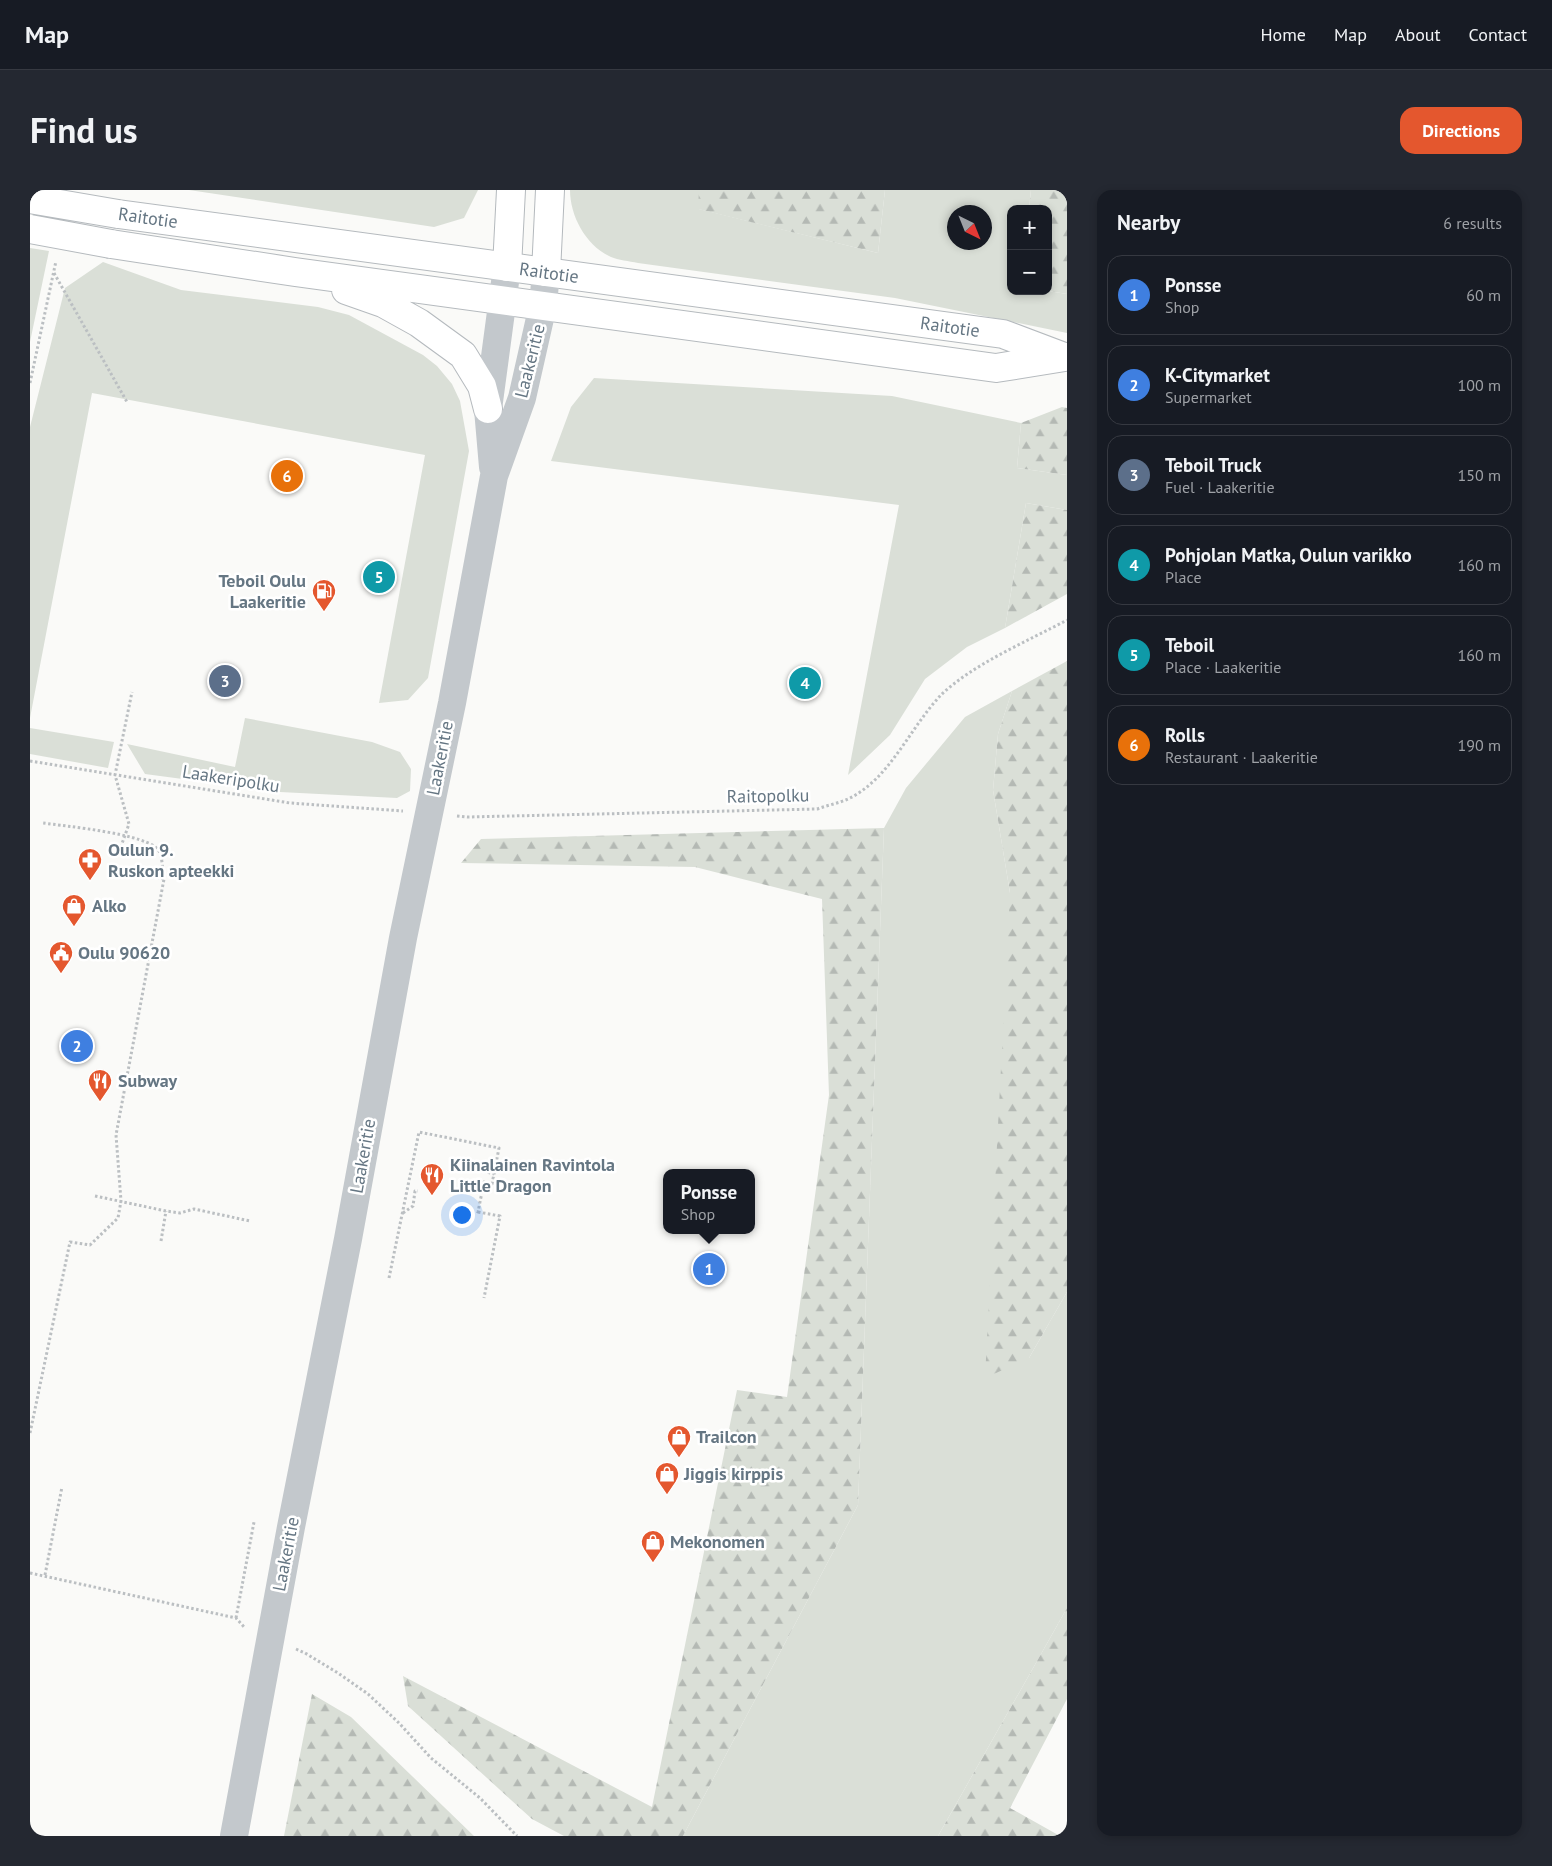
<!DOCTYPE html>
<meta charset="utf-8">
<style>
:root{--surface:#171b24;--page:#242831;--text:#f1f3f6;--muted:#9ea1a6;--line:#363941;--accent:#e4572e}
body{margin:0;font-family:"PT Sans",sans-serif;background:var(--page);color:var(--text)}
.controls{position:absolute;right:15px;top:15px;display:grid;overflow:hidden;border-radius:10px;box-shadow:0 2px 8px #0003}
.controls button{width:45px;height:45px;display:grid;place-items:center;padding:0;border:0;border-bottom:1px solid var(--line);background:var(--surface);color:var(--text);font:25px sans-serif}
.compass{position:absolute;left:917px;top:15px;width:45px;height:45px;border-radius:50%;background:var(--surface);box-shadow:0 2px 8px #0003;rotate:137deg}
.you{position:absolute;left:431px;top:1024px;width:18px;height:18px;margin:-12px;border:4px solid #fff;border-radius:50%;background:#1a73e8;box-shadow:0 0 0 8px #1a73e833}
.badge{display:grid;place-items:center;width:32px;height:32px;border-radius:50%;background:var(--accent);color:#fff;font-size:16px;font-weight:700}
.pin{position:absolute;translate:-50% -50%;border:2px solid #fff;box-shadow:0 1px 5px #0006}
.popup{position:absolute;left:633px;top:979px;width:92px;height:65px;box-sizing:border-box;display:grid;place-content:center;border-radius:10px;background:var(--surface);filter:drop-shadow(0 1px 4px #0005);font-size:16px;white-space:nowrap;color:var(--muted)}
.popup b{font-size:19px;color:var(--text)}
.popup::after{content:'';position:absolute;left:50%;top:100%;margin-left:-10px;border:10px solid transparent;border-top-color:var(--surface)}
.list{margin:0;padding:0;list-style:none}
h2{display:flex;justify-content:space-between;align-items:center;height:65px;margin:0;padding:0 20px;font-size:21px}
h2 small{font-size:16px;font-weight:400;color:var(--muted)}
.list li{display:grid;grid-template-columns:32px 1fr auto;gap:15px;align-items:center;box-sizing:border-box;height:80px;margin:0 10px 10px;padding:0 10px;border:1px solid var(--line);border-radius:15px}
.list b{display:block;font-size:19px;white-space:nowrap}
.list p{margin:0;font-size:16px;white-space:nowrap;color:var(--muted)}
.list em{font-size:16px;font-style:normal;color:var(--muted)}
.map{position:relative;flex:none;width:1037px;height:1646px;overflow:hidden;border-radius:15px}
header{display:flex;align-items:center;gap:30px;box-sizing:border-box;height:70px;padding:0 25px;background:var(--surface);border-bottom:1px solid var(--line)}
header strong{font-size:24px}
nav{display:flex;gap:28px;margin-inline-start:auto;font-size:18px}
.intro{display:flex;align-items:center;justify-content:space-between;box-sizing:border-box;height:120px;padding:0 30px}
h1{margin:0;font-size:35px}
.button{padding:12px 22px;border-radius:15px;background:var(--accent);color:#fff;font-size:18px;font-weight:700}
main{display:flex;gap:30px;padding:0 30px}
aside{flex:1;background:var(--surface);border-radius:15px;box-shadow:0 2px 8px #0003}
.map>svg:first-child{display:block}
.green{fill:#dadfd7;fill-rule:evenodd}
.forest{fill:url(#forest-firs)}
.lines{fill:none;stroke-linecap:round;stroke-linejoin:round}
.major-casing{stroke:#b5babe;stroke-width:30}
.highway-casing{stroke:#b4b9bd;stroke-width:30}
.path{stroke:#bbbfc2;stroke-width:3;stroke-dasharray:2.5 2.5;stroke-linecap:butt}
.minor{stroke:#c3c8cc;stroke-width:28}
.major{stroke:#fff;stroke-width:28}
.highway{stroke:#fff;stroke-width:28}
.major-bridge-casing{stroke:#b5babe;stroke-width:30;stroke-linecap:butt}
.major-bridge{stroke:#fff;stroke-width:28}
.labels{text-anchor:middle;stroke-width:5;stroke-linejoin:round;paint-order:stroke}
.street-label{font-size:18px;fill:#657683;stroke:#fff}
.poi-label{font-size:18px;font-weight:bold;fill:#657683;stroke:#fff;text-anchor:start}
</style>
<header>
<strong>Map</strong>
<nav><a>Home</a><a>Map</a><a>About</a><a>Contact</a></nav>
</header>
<div class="intro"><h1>Find us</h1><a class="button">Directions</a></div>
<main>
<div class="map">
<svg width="1037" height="1646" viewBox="0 0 1037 1646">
<defs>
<pattern id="forest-firs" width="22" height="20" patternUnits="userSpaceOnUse" patternTransform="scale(1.25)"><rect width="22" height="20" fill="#dadfd7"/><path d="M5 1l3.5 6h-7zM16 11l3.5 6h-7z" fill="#b4b9b4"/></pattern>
</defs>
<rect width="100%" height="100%" fill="#fafaf8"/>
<!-- green -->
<path class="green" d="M159 0H448L434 28 404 37Z
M540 0H669V19L848 63 855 0H1001L999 19H981V101H1018L1037 104V143L865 108 608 73C599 71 588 70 581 67 556 56 540 26 540 0ZM924 22H954V52H924Z
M0 58 19 61 0 152Z
M73 72 151 100 288 117 319 125 393 165 407 176 422 194 430 211 439 261 398 488 378 510 349 513 395 265 62 203 0 528V237L35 98Z
M564 188 862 206 991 233 987 278 1037 285V320L996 313 975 438 937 457 895 489 860 545 818 585 869 315 521 271 541 217Z
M982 501 968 544 963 600 980 703 999 1168 1037 1102V1418L908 1646H653L828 1315 854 638 876 598 935 527Z
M215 528 342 552 370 562 381 579 380 601 367 608 250 602 115 584 97 554 205 577Z
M0 538 84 552 78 578 0 564Z"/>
<!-- forest -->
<path class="forest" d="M669 0H855L848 63 668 19Z
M1001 0H1037V104L1018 101V19H999Z
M1032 217 1037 218V285L987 278 991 233Z
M996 313 1037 320V404L975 438Z
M1037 471V1102L999 1168 955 1188 980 703 963 600 968 544 982 501Z
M854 638 828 1315 653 1646H534L502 1629 378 1516 373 1486 622 1617 707 1200 757 1207 799 905 792 709 665 677 431 673 451 649Z
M1037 1418V1509L980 1618 1030 1646H908Z
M282 1504 321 1527 444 1646H254Z"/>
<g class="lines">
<!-- major casing -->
<g class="major-casing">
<path id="major" d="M88 24 973 144 1034 167
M81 54 265 82 966 178 1035 167
M316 100 353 113 389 133 433 165 452 196 458 219"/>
</g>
<!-- highway casing -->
<g class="highway-casing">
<path id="highway" d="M477 77 481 0
M516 82 520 0"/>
</g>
<!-- path -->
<path class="path" d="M24 83 97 212
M0 193 26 71
M0 571 260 613 373 621
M427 626 437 627 787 619C798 615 810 613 820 608 860 588 880 538 910 506 941 475 998 451 1037 430
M89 662 99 634 85 585 102 502
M107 683 134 689
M453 981 464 984
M65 1006 136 1021 150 1023 164 1019 220 1031
M448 1022 470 1026 454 1108
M373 1023 383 1016 385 1001H388
M131 1051 136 1021
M359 1088 389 942 469 958 462 994 454 992 448 1022 446 1021
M0 1243 40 1052 60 1055 88 1028 91 1011 86 945 134 689C132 681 133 668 129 661 120 644 34 636 13 633
M0 1383 206 1428 215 1438
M15 1385 32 1297
M206 1428 224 1332
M266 1459 275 1463 308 1483 338 1504 369 1533 401 1568 450 1608 487 1646"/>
<!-- minor -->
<path class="minor" d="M463 277 458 219 477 77
M204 1646 261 1337 318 1049 373 748 422 513 464 286 492 208 513 115 516 82"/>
<!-- major -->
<use href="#major" class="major"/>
<!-- highway -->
<use href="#highway" class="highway"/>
<!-- major-bridge casing -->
<g class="major-bridge-casing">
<path id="major-bridge" d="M0 9 88 24
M0 39 81 54"/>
</g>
<!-- major-bridge -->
<use href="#major-bridge" class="major-bridge"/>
</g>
<!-- icons -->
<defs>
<g id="fuel-pin" transform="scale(1.25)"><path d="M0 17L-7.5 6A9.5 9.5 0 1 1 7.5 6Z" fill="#e4572e" stroke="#fff"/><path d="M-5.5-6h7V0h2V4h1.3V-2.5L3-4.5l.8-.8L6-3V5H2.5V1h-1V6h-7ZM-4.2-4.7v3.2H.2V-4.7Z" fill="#fff"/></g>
<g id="pharmacy-pin" transform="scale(1.25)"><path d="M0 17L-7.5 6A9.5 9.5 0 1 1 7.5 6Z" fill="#e4572e" stroke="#fff"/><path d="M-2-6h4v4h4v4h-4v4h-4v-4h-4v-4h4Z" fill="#fff"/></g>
<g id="shop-pin" transform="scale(1.25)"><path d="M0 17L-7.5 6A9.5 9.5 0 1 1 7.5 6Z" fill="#e4572e" stroke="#fff"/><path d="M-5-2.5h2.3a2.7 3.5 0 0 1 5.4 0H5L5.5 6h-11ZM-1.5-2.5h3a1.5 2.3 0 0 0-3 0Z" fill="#fff"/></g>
<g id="civic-pin" transform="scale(1.25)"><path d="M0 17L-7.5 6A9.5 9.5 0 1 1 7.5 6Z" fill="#e4572e" stroke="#fff"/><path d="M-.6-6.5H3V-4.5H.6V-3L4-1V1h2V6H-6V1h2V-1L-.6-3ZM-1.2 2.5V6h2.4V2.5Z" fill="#fff"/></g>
<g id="restaurant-pin" transform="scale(1.25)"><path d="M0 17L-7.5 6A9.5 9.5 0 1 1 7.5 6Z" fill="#e4572e" stroke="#fff"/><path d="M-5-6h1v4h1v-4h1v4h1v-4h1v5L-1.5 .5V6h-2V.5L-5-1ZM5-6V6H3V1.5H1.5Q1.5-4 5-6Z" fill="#fff"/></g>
</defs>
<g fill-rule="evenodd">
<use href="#fuel-pin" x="294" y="401"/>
<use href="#pharmacy-pin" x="60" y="670"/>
<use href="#shop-pin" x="44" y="716"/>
<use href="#civic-pin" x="31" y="763"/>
<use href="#restaurant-pin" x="70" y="891"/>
<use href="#restaurant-pin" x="402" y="985"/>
<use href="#shop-pin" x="649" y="1247"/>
<use href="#shop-pin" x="637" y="1284"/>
<use href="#shop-pin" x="623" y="1352"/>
</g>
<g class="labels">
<!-- street labels -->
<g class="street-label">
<text transform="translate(118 28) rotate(8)" y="6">Raitotie</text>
<text transform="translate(519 83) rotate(8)" y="6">Raitotie</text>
<text transform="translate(920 137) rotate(8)" y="6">Raitotie</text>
<text transform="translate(500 171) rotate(-76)" y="6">Laakeritie</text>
<text transform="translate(410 568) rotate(-79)" y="6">Laakeritie</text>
<text transform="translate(201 589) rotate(9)" y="6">Laakeripolku</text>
<text transform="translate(738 606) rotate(-1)" y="6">Raitopolku</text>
<text transform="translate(333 966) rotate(-80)" y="6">Laakeritie</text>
<text transform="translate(256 1364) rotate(-79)" y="6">Laakeritie</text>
</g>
<!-- poi labels -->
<g class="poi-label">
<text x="276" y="397" text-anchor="end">Teboil Oulu<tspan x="276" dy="21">Laakeritie</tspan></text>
<text x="78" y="666">Oulun 9.<tspan x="78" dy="21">Ruskon apteekki</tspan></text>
<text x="62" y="722">Alko</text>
<text x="48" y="769">Oulu 90620</text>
<text x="88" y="897">Subway</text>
<text x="420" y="981">Kiinalainen Ravintola<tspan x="420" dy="21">Little Dragon</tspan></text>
<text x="666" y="1253">Trailcon</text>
<text x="654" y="1290">Jiggis kirppis</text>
<text x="640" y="1358">Mekonomen</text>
</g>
</g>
</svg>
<div class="controls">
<button>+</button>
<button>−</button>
</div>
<svg class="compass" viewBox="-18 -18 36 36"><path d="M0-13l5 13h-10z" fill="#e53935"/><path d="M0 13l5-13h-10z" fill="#9ea1a6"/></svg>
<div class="you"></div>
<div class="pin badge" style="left:679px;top:1079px;background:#3f7fe0">1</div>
<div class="popup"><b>Ponsse</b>Shop</div>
<div class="pin badge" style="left:47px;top:856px;background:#3f7fe0">2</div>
<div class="pin badge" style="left:195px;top:491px;background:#5c6f8a">3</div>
<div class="pin badge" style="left:775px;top:493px;background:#0f9aa8">4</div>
<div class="pin badge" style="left:349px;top:387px;background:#0f9aa8">5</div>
<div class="pin badge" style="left:257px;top:286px;background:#e8710a">6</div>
</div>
<aside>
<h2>Nearby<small>6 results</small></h2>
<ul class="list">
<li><span class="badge" style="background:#3f7fe0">1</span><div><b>Ponsse</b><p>Shop</p></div><em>60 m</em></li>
<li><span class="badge" style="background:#3f7fe0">2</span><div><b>K-Citymarket</b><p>Supermarket</p></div><em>100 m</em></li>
<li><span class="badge" style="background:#5c6f8a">3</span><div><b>Teboil Truck</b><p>Fuel · Laakeritie</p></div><em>150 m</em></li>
<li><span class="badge" style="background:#0f9aa8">4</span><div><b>Pohjolan Matka, Oulun varikko</b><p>Place</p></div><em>160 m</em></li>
<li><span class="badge" style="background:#0f9aa8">5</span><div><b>Teboil</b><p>Place · Laakeritie</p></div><em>160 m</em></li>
<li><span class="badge" style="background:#e8710a">6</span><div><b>Rolls</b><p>Restaurant · Laakeritie</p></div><em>190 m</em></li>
</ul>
</aside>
</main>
